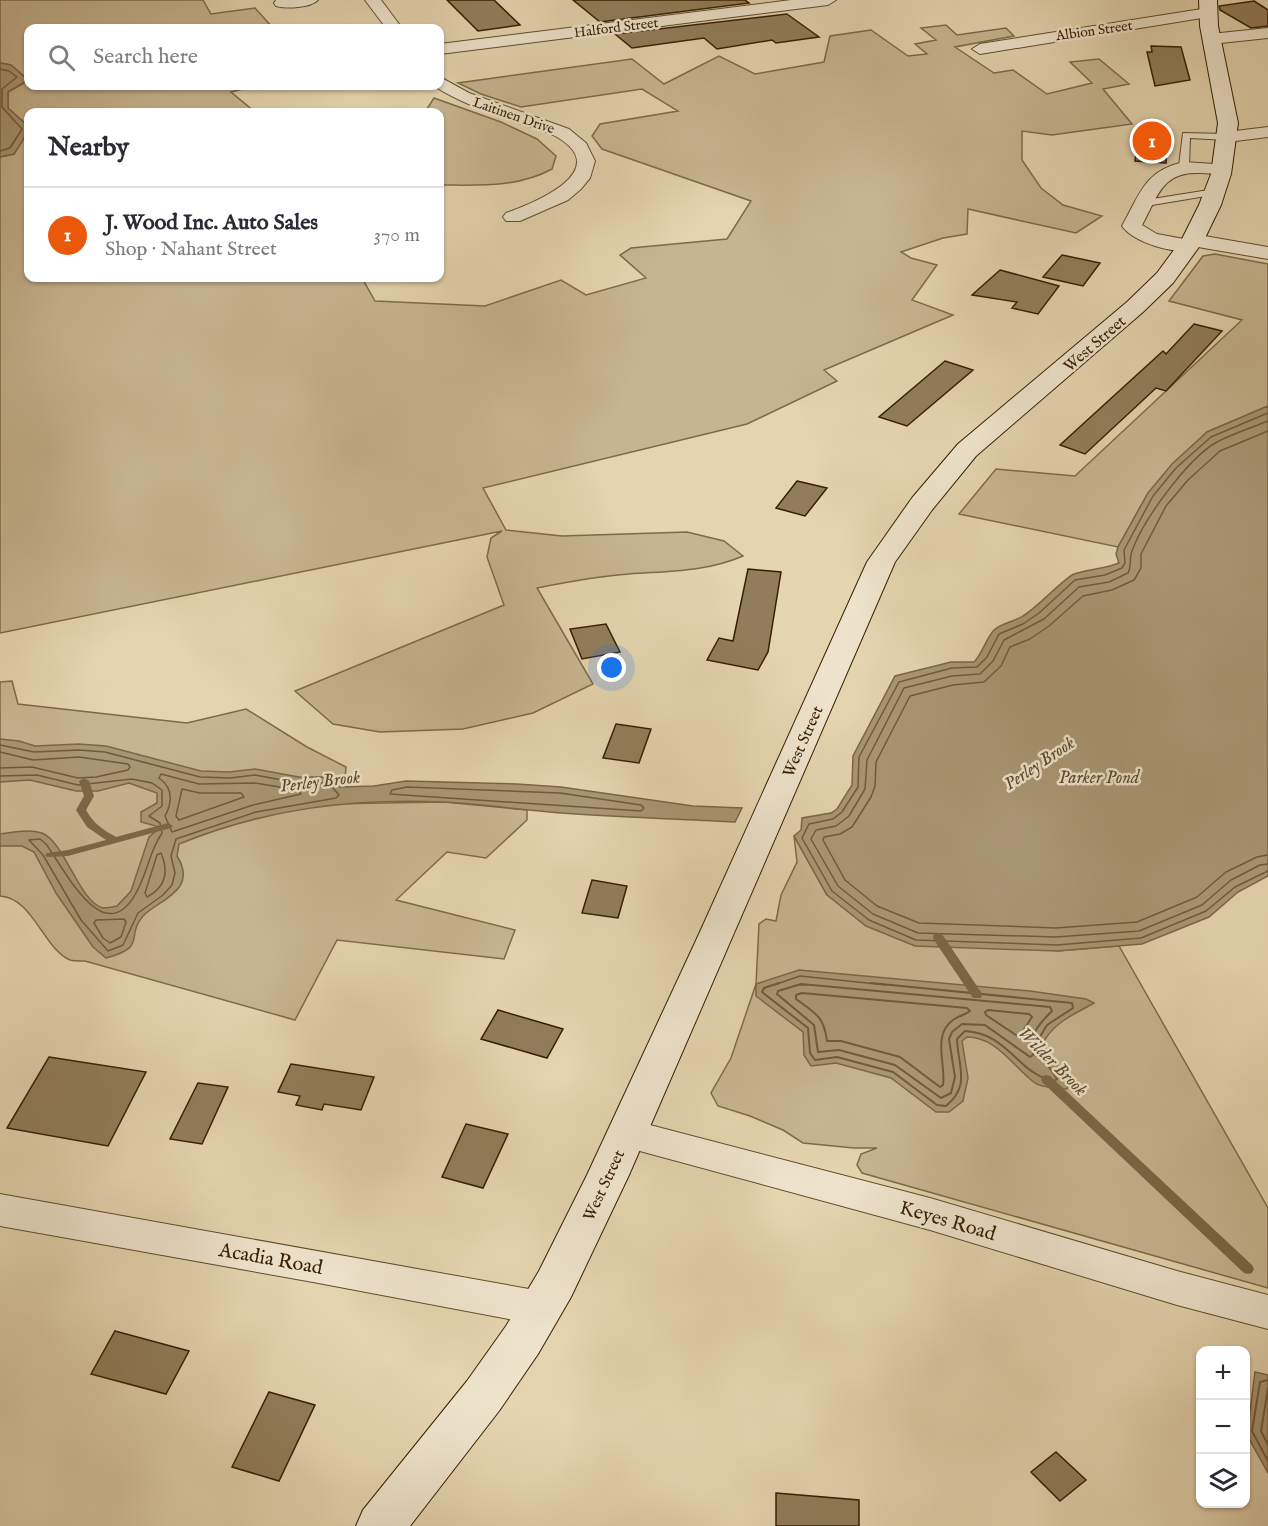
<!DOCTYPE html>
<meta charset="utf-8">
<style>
:root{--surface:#fff;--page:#f2f2f3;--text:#2b2b33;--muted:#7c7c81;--line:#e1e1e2;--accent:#ea580c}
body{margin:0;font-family:"IM FELL English",serif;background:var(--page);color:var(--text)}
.controls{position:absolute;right:18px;bottom:18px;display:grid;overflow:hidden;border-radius:12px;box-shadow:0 2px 4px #0004}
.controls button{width:54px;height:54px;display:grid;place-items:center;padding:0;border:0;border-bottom:2px solid var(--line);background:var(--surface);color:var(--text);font:30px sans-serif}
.you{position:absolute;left:612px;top:668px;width:21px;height:21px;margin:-15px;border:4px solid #fff;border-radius:50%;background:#1a73e8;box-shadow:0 0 0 9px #1a73e833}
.badge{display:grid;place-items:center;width:39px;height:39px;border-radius:50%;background:var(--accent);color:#fff;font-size:20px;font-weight:700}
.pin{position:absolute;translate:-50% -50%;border:3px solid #fff;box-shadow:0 2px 6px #0006}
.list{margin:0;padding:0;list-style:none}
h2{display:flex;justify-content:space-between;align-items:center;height:78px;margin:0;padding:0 24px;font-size:26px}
h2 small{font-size:20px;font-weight:400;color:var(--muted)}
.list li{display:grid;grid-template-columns:39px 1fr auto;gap:18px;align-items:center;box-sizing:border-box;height:96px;padding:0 24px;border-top:2px solid var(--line)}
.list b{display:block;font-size:22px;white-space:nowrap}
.list p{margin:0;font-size:20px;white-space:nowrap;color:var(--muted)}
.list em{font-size:20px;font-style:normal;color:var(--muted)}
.icon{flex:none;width:33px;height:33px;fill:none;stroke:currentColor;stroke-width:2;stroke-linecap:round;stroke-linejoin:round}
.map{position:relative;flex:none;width:1268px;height:1526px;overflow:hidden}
.search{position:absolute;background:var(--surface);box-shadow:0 2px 4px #0004;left:24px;top:24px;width:420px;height:66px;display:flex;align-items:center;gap:15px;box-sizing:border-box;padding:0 21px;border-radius:12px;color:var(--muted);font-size:22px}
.panel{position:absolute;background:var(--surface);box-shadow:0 2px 4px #0004;left:24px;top:108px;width:420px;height:174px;border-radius:12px}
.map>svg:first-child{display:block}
.green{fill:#c7b591;stroke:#7f6a48;stroke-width:1.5}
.water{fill:#a99674;stroke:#7b6646;stroke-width:1.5}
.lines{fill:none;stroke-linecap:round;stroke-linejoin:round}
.shore-far1{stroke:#705a3a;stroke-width:1.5}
.shore{stroke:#705a3a;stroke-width:2}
.stream{fill:#7b6646;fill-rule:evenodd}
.building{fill:#917d5b;stroke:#371e00;stroke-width:1.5}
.service-casing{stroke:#624c2c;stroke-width:2}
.minor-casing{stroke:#624c2c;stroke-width:2}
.secondary-casing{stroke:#371e00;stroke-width:2}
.service{fill:#ede3cb;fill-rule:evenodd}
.minor{fill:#ede3cb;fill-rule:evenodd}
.secondary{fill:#ede3cb;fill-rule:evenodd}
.labels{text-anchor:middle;stroke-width:5;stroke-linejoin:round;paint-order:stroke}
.far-street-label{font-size:14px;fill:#371e00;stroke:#ede3cb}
.street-label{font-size:16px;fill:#371e00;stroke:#ede3cb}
.water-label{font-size:18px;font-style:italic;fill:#5f4829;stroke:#ede3cb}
.near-street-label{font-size:20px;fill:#371e00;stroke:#ede3cb}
</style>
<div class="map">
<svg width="1268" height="1526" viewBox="0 0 1268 1526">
<rect width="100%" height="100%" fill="#e4d4af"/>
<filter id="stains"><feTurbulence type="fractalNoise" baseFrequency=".00333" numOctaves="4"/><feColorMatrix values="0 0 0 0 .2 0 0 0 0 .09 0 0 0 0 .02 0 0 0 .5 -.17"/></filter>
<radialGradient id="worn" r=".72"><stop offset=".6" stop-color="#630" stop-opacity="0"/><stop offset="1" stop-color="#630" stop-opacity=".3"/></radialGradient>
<!-- green -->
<path class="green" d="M0 0H203L211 14 255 8 273 28H28V80L11 65 0 63Z
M946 25 957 35 1006 28 1014 36 955 47 994 73 1013 70 1047 94 1092 83 1070 62 1099 59 1129 84 1103 89 1132 124 1052 135 1022 131V160L1041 188 1063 205 1102 216 1076 233 968 209 967 234 943 238 901 252 911 258 937 265 912 300 953 315 824 370 837 381 747 424 483 488 506 530 562 536 687 532 724 541 743 556C706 572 669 571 629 574 598 576 567 582 537 588L593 684 533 713 463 729 380 732 333 724 295 691 504 605 487 557 491 538 502 531 0 633V157L14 154 28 131V278H362L375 301 485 306 561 280 586 295 646 278 620 255 631 248 727 239 751 201 602 149 592 136 600 124 678 111 642 89 521 107 481 94 458 83 632 59 664 84 719 56 755 74 824 62 830 36 871 30 908 56 927 54 915 44 936 40 921 28Z
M28 81V86H254L231 92 255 112H28V126L8 108V92Z
M434 98 501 122 537 139 556 156 552 169C517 188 478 185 440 185V112H425Z
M1215 254 1268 264V406L1207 432 1148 493 1118 547 959 514 996 469 1075 476 1242 320 1169 301 1203 256Z
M12 681 18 704 187 723 246 709 307 747 346 767 345 778 328 804 444 802 527 810V820L486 858 447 852 396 900 515 930 504 959 337 940 295 1020 85 961C80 961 74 961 70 960 43 948 33 898 0 896V682Z
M794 836 827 895 1057 951 1119 946 1268 1208V1288L862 1173 857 1165 861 1154 877 1148H854L803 1143 783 1130 750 1116 718 1106 711 1093 731 1058 756 984 759 924 766 919 776 921 781 895 797 862Z"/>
<!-- water -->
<path class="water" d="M0 63 11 65 28 80 8 92V108L28 126V132L14 154 0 157Z
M1268 406V876L1238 892 1209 917 1142 944 1057 951 915 946 866 926 827 895 794 836 801 830 802 818 831 813 837 809 852 785 853 756 895 676 951 662H974C983 653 985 640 994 630 1001 623 1014 622 1023 616 1037 608 1064 578 1074 574 1088 569 1104 569 1119 563L1116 554 1118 547 1148 493 1172 464 1207 432Z
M0 739 19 741 35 746 79 744 106 746 201 771 229 772 255 769 299 777H325L340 787 374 786 406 781 517 784 561 787 693 806 742 808 735 822C677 819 619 817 562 813 522 810 483 804 443 802 351 798 265 809 179 844L177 856C199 891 158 900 143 916 125 937 148 947 106 958L93 947 56 893 34 852 22 846H0V834C13 832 29 829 42 833 65 842 79 902 103 908 107 908 113 907 117 906L131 891 149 837 156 831V826L141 822V812L157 803V793L129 783 98 791H76L30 780 0 782Z
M799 970 1030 991 1086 999 1094 1003C1075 1014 1056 1021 1044 1041L1047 1052 1069 1082 1067 1089C1057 1088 1042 1088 1035 1083 1013 1067 997 1037 967 1037L962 1041 968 1078 963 1101 949 1112H936L891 1078 836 1063 811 1066 804 1055 803 1032 756 996V984Z
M1255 1372 1268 1375V1473L1247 1435Z"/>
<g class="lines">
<!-- shore-far1 -->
<path class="shore-far1" d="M0 69 9 71 17 77 2 89V107L22 129 10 148 0 151
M1268 413 1211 437 1176 468 1153 496 1124 550 1125 563 1122 568 1105 575 1075 580 1039 613 1023 624 999 634 987 657 977 667 952 668 899 682 859 757 858 787 842 812 833 819 809 824 802 838 832 891 869 920 916 940 1057 945 1141 938 1206 911 1235 887 1268 871
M1268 421C1251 428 1232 434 1217 442 1188 458 1143 520 1132 551 1129 558 1132 565 1128 573L1109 582 1079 587 1044 619 1004 640 993 661 980 674 952 676 904 688 867 760 865 789 849 816 836 826 816 830 811 839 838 886 873 914 918 933 1056 937 1139 931 1202 905 1231 880 1260 865 1268 864
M1268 431 1220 451 1188 480 1166 506 1141 554V568L1134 580 1112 590 1083 596 1049 626 1030 639 1010 647 1001 666 984 682 953 685 910 696 876 762 875 786 871 797 852 827 840 834 824 837 823 840 845 880 877 906 919 923 1056 928 1137 922 1197 897 1226 872 1257 857 1268 855
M0 745 34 752 79 750 105 752 200 777 230 778 255 775 298 783H323L332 787 339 795 336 798 256 812 176 839 171 856 175 873 172 885 163 895 138 913 123 945 108 951 81 920 43 855 29 840 40 839 46 844C65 870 106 955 138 889 148 870 150 850 162 833L160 823 149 816 162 806V790L152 783 132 779 78 785 37 775 0 776
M0 752 33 760 79 757 128 764 130 767 128 770 96 777 78 778 32 767 0 768
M161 774 199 784 255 783 298 790 301 794 253 805 172 832 165 816C173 801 173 788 159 778Z
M407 787 560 793 641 805 644 808 641 811 390 794 392 790Z
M182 789 200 793H241L244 797 179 820 176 816Z
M161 853C169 872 166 887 147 897L145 893 157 855Z
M124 919 126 922 121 937 110 943 103 938 94 923 96 920Z
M774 985 800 976 886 985
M799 985H807"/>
<!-- shore -->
<path class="shore" d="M779 983 764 988 762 992 808 1028 810 1053 815 1060 837 1057 893 1072 937 1105 946 1106C971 1085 958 1067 957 1039L965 1031C1010 1034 1016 1073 1054 1081L1057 1079 1041 1055 1038 1040 1047 1025 1073 1008 1072 1003 871 983
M801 984 1050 1007 1052 1011C1038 1025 1029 1034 1033 1055L1030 1057 985 1025 962 1024 952 1032 949 1039 955 1077 951 1093 941 1098 895 1065 839 1050 818 1052 814 1025 777 994 778 991Z
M802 993 967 1008 970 1011C965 1015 958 1016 953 1020 932 1035 946 1064 943 1085L940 1087 900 1057 841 1041H827C824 1016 815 1013 796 999V995Z
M988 1010 1029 1014 1032 1017 1019 1037 986 1015 985 1012Z
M1268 1380 1260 1382 1252 1431 1268 1461
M1268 1388 1261 1431 1268 1445"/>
<!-- stream -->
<path class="stream" d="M84 778 89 781 94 796 86 810C93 823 103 830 116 837L168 823 173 826 171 828 68 856 47 857 45 855 47 853 68 850 106 840 87 827 76 810 84 796 79 781Z
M938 933 942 934 981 992 982 995 981 998H973L934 940 933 937 934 934Z
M1046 1075 1050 1076 1252 1265 1254 1269 1252 1273 1248 1274 1244 1273 1042 1082 1041 1079 1042 1076Z"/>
</g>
<!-- building -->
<path class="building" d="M447 0H494L520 25 478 31Z
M573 0H745L749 3 600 22Z
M1254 1 1268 10V26L1251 28 1220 10 1219 6Z
M787 14 819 37 776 43 772 40 717 49 704 38 632 48 615 34Z
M1151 46 1181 47 1190 80 1155 86 1147 52H1152Z
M1139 131 1168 134 1166 163 1135 161Z
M1062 255 1100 263 1083 286 1043 277Z
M1000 270 1059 286 1038 314 1012 308 1017 302 972 295Z
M1194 324 1222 331 1166 391 1156 388 1085 454 1060 445 1163 351 1166 354Z
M945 361 973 370 907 426 879 417Z
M797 481 827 488 805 516 776 508Z
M748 569 781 572 768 652 758 670 707 660 719 638 733 641Z
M606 624 620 652 582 659 570 629Z
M616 724 651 729 639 763 603 758Z
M592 880 627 886 618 918 582 913Z
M498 1010 563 1029 547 1058 481 1039Z
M49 1057 146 1072 108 1146 7 1128Z
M291 1064 374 1077 361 1110 324 1104 322 1110 296 1105 300 1096 278 1092Z
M198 1083 228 1087 202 1144 170 1139Z
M466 1124 508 1134 483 1188 442 1177Z
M115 1331 189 1351 166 1394 91 1374Z
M269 1392 315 1405 279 1481 232 1467Z
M1056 1452 1086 1480 1060 1501 1031 1472Z
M776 1493 859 1500V1526H776Z"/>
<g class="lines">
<!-- service casing -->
<g class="service-casing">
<path id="service" d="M1183 133 1227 134 1232 137 1227 140 1190 138 1189 166 1184 169 1179 166Z
M1215 189 1220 192 1218 194 1146 206 1141 203 1146 200Z"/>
</g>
<!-- minor casing -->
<g class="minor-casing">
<path id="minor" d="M276 0H318C310 8 287 9 276 6L274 3Z
M365 0H381L402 28H386Z
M791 0H836L828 5 440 54V44Z
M1208 8 1216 13 1214 16 980 54 972 49 980 44Z
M1268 28V38L1211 44 1203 39 1211 34Z
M440 77 469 93 569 129 586 143 595 161 590 178 581 189 568 200 520 221H506L503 217 506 213C534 203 614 171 557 137 547 131 533 128 522 124 491 113 462 104 434 86H440Z
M1268 127V137L1227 142 1221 141 1218 137 1221 133 1227 132Z
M1184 162 1229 165 1231 169 1229 173C1219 175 1210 173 1200 173 1162 171 1158 196 1142 225L1157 234 1184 239 1193 234 1268 247V259L1198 247 1196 250C1176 255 1134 243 1122 226 1140 194 1145 170 1184 162Z
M627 1119 930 1198 1177 1271 1268 1295V1329L1177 1305 930 1230 614 1144 608 1134 614 1124Z
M0 1194 540 1291 554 1296 560 1308 554 1320 540 1325 313 1282 0 1226Z"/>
</g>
<!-- secondary casing -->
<g class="secondary-casing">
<path id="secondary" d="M1199 0H1217L1218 26 1238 123 1231 174 1221 205 1204 240 1173 283 1143 312 976 456 932 510 895 562 629 1175 571 1297 538 1354 499 1411 410 1526H356L363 1510 467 1381 506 1326 539 1271 587 1175 699 934 867 562 912 498 958 444 1127 302 1157 273 1182 239 1199 205 1211 174 1218 123 1200 26Z"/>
</g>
<!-- service -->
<use href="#service" class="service"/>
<!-- minor -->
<use href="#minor" class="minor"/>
<!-- secondary -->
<use href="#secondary" class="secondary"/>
</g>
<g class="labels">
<!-- far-street labels -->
<g class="far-street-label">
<text transform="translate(616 27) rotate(-7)" y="5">Halford Street</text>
<text transform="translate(1094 30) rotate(-8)" y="5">Albion Street</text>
<text transform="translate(514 115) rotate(19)" y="5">Laitinen Drive</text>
</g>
<!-- street labels -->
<g class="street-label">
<text transform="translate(1094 343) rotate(-41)" y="6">West Street</text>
<text transform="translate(802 741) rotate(-66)" y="6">West Street</text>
<text transform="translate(603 1185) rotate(-65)" y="6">West Street</text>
</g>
<!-- water labels -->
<g class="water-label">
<text transform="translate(1039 763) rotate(-34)" y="6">Perley Brook</text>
<text x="1099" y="783">Parker Pond</text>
<text transform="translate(320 781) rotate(-7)" y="6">Perley Brook</text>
<text transform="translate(1053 1061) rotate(45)" y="6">Wilder Brook</text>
</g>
<!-- near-street labels -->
<g class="near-street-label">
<text transform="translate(948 1220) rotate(16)" y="7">Keyes Road</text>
<text transform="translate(271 1258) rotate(10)" y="7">Acadia Road</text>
</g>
</g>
<rect width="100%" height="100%" filter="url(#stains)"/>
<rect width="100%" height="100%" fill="url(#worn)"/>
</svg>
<div class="controls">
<button>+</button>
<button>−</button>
<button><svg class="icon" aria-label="layers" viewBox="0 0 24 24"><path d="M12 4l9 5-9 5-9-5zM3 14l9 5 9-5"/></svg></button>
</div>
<div class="you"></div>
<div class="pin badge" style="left:1152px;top:141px">1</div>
<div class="search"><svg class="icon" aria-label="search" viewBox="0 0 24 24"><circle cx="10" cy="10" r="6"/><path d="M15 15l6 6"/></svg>Search here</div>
<section class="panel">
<h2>Nearby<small></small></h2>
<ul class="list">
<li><span class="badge">1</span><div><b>J. Wood Inc. Auto Sales</b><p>Shop · Nahant Street</p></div><em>370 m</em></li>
</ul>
</section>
</div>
